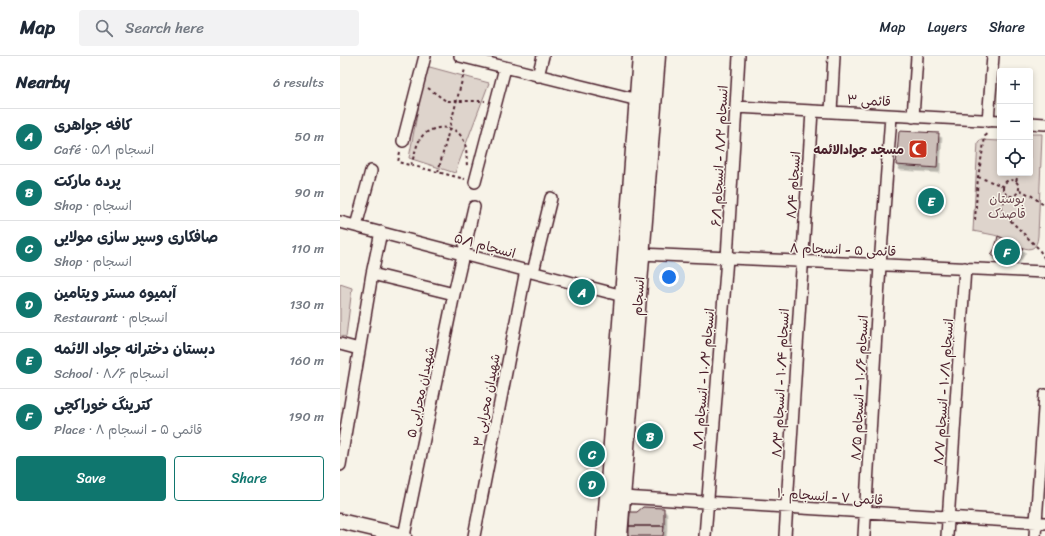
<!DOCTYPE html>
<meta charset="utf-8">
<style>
:root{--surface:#fff;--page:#f2f2f3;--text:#1f2937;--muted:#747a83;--line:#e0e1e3;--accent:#0f766e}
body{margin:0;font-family:Sriracha,"Playpen Sans Arabic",sans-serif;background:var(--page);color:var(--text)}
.controls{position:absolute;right:12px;top:12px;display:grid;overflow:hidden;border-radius:4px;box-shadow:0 2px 6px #0003}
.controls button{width:36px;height:36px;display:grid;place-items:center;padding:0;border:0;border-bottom:1px solid var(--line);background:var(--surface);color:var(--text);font:20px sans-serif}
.you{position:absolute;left:329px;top:221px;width:14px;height:14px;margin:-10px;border:3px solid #fff;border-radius:50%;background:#1a73e8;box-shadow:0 0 0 6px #1a73e833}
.badge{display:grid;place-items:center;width:26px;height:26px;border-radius:50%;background:var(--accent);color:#fff;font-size:13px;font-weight:700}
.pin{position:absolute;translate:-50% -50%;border:2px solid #fff;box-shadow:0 1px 4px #0006}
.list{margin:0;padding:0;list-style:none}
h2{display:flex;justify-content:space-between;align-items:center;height:52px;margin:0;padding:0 16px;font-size:17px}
h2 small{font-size:13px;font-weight:400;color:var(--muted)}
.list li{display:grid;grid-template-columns:26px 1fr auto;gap:12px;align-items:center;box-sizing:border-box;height:56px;padding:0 16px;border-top:1px solid var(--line)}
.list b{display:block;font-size:15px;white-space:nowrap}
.list p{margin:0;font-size:13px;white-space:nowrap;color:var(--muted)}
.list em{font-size:13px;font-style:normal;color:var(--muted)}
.actions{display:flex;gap:8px;padding:12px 16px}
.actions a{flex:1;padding:9px 0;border:1px solid var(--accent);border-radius:4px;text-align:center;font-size:14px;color:var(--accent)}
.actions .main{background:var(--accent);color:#fff}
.icon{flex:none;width:22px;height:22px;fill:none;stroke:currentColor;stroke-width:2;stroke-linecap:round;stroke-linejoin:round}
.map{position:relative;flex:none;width:705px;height:480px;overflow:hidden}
header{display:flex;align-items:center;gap:24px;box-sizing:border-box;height:56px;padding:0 20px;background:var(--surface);border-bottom:1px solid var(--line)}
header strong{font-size:19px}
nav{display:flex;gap:22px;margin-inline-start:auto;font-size:14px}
.search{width:280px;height:36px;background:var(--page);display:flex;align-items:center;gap:10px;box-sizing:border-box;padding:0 14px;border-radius:4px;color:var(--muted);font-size:15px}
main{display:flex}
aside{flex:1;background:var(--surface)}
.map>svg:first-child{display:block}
.green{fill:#ded4cc;stroke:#947a7c}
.building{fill:#ccbfb9;stroke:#4a1f2b;filter:url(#shadow)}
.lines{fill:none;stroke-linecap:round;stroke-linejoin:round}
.minor-casing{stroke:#4a1f2b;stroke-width:14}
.tertiary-casing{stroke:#4a1f2b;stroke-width:17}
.secondary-casing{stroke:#4a1f2b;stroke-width:19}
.path{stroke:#4a1f2b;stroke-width:2;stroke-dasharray:3 3;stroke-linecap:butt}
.minor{stroke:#f7f3e8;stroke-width:11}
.tertiary{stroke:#f7f3e8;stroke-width:14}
.secondary{stroke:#f7f3e8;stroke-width:16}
.labels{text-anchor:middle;stroke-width:3;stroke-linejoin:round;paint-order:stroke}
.street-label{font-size:13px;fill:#4a1f2b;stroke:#f7f3e8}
.poi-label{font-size:13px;font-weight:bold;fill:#4a1f2b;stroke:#f7f3e8;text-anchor:end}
.park-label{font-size:13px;fill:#6f4c53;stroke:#f7f3e8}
</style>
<header>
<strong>Map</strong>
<div class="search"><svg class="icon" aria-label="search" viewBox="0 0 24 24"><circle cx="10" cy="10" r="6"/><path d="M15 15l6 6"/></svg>Search here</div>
<nav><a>Map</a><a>Layers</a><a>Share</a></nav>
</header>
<main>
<aside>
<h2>Nearby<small>6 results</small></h2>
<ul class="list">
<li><span class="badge">A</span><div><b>کافه جواهری</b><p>Café · انسجام ۵/۱</p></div><em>50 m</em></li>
<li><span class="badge">B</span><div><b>پرده مارکت</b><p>Shop · انسجام</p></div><em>90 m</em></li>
<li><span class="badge">C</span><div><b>صافکاری وسپر سازی مولایی</b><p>Shop · انسجام</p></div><em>110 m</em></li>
<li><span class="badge">D</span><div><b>آبمیوه مستر ویتامین</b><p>Restaurant · انسجام</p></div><em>130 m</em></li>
<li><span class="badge">E</span><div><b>دبستان دخترانه جواد الائمه</b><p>School · انسجام ۸/۶</p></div><em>160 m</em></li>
<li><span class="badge">F</span><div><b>کترینگ خوراکچی</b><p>Place · قائمی ۵ - انسجام ۸</p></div><em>190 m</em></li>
</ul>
<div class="actions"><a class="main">Save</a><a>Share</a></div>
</aside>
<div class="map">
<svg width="705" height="480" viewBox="0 0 705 480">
<defs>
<filter id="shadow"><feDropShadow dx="2.5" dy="4.5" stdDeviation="0" flood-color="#0004"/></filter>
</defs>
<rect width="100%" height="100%" fill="#f7f3e8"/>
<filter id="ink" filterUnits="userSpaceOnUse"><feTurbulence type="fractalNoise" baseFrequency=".025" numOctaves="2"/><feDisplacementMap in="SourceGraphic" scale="8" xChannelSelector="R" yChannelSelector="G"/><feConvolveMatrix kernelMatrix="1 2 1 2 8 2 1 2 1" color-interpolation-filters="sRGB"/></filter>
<g filter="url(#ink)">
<!-- green -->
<path class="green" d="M86 10 149 27 115 117 69 102Z
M690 78H702L698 180C696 206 673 185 661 181 652 178 642 177 633 175L638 86 640 84 660 85V117H690Z
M0 228 12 232 6 281 0 280Z"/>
<!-- building -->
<path class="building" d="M559 75 599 77 597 112 556 109Z
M658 180 683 192 672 209 651 199 655 192Z
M303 451 324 452V470H289L290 456H297Z
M289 470H324L323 480H289Z"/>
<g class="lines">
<!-- minor casing -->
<g class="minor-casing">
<path id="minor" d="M120 0 298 44
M198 20 203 0
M396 51 660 65
M491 56 494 0
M573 61 577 0
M648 65 653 0
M690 67 705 68
M63 85 85 0
M135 126 165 12
M0 166 283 240
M16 170 31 115
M300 198 705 216
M193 216 211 142
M32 218 114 238
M0 288 19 293
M0 409 32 218 41 176
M283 441 705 467
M64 480 114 238 134 151
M134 480 186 214
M365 480 387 202 399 0
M445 480 472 55
M524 480 540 209 551 60
M607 480 625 212
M695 480 705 339"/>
</g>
<!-- tertiary casing -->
<g class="tertiary-casing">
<path id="tertiary" d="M0 465 64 480"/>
</g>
<!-- secondary casing -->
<g class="secondary-casing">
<path id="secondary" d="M265 480 301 0
M279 480 317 0"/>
</g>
<!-- path -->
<path class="path" d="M88 32 106 45H145
M60 96 58 106 125 123
M71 109C74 101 76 90 80 83 88 70 112 67 121 80 128 89 126 100 127 110
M98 116 125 13
M638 121 663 130
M663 132a8 8 0 1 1 16 0a8 8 0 1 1-16 0Z
M676 125 679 117
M680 134 692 140 705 150
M667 139 662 150V156L698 192 705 203
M635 164 638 121 646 76"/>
<!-- minor -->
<use href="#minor" class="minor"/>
<!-- tertiary -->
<use href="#tertiary" class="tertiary"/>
<!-- secondary -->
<use href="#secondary" class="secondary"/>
</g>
</g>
<!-- icons -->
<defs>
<g id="mosque-square" transform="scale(1)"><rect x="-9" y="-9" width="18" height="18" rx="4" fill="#c8321e" stroke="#f7f3e8"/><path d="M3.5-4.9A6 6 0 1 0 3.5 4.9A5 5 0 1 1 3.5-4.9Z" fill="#fff"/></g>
</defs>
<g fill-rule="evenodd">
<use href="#mosque-square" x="578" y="93"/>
</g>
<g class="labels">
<!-- street labels -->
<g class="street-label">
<text transform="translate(529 44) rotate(3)" y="5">قائمی ۳</text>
<text transform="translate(379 100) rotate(-87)" y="5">انسجام ۸/۲ - انسجام ۶/۱</text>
<text transform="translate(453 129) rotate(-86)" y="5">انسجام ۸/۴</text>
<text transform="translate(145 189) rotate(15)" y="5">انسجام ۵/۱</text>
<text transform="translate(503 193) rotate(2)" y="5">قائمی ۵ - انسجام ۸</text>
<text transform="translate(298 240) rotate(-86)" y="5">انسجام</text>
<text transform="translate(363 323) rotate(-85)" y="5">انسجام ۱۰/۲ - انسجام ۸/۱</text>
<text transform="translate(440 327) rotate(-87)" y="5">انسجام ۱۰/۴ - انسجام ۸/۳</text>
<text transform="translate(519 332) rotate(-87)" y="5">انسجام ۱۰/۶ - انسجام ۸/۵</text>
<text transform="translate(80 336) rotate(-78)" y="5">شهیدان محرابی ۵</text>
<text transform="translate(603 336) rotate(-86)" y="5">انسجام ۱۰/۸ - انسجام ۸/۷</text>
<text transform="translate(146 344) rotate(-79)" y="5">شهیدان محرابی ۳</text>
<text transform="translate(490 440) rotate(4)" y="5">قائمی ۷ - انسجام ۱۰</text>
</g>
<!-- poi labels -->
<g class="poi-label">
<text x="564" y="98">مسجد جوادالائمه</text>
</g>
<!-- park labels -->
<g class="park-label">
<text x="667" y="147">بوستان<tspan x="667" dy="15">قاصدک</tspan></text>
</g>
</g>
</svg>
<div class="controls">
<button>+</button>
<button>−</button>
<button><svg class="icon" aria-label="locate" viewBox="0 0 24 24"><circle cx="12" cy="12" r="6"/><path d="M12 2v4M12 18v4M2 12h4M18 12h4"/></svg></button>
</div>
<div class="you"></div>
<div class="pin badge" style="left:242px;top:236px">A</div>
<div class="pin badge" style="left:310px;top:380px">B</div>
<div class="pin badge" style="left:252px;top:398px">C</div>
<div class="pin badge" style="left:252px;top:428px">D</div>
<div class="pin badge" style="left:591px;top:145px">E</div>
<div class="pin badge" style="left:667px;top:196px">F</div>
</div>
</main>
